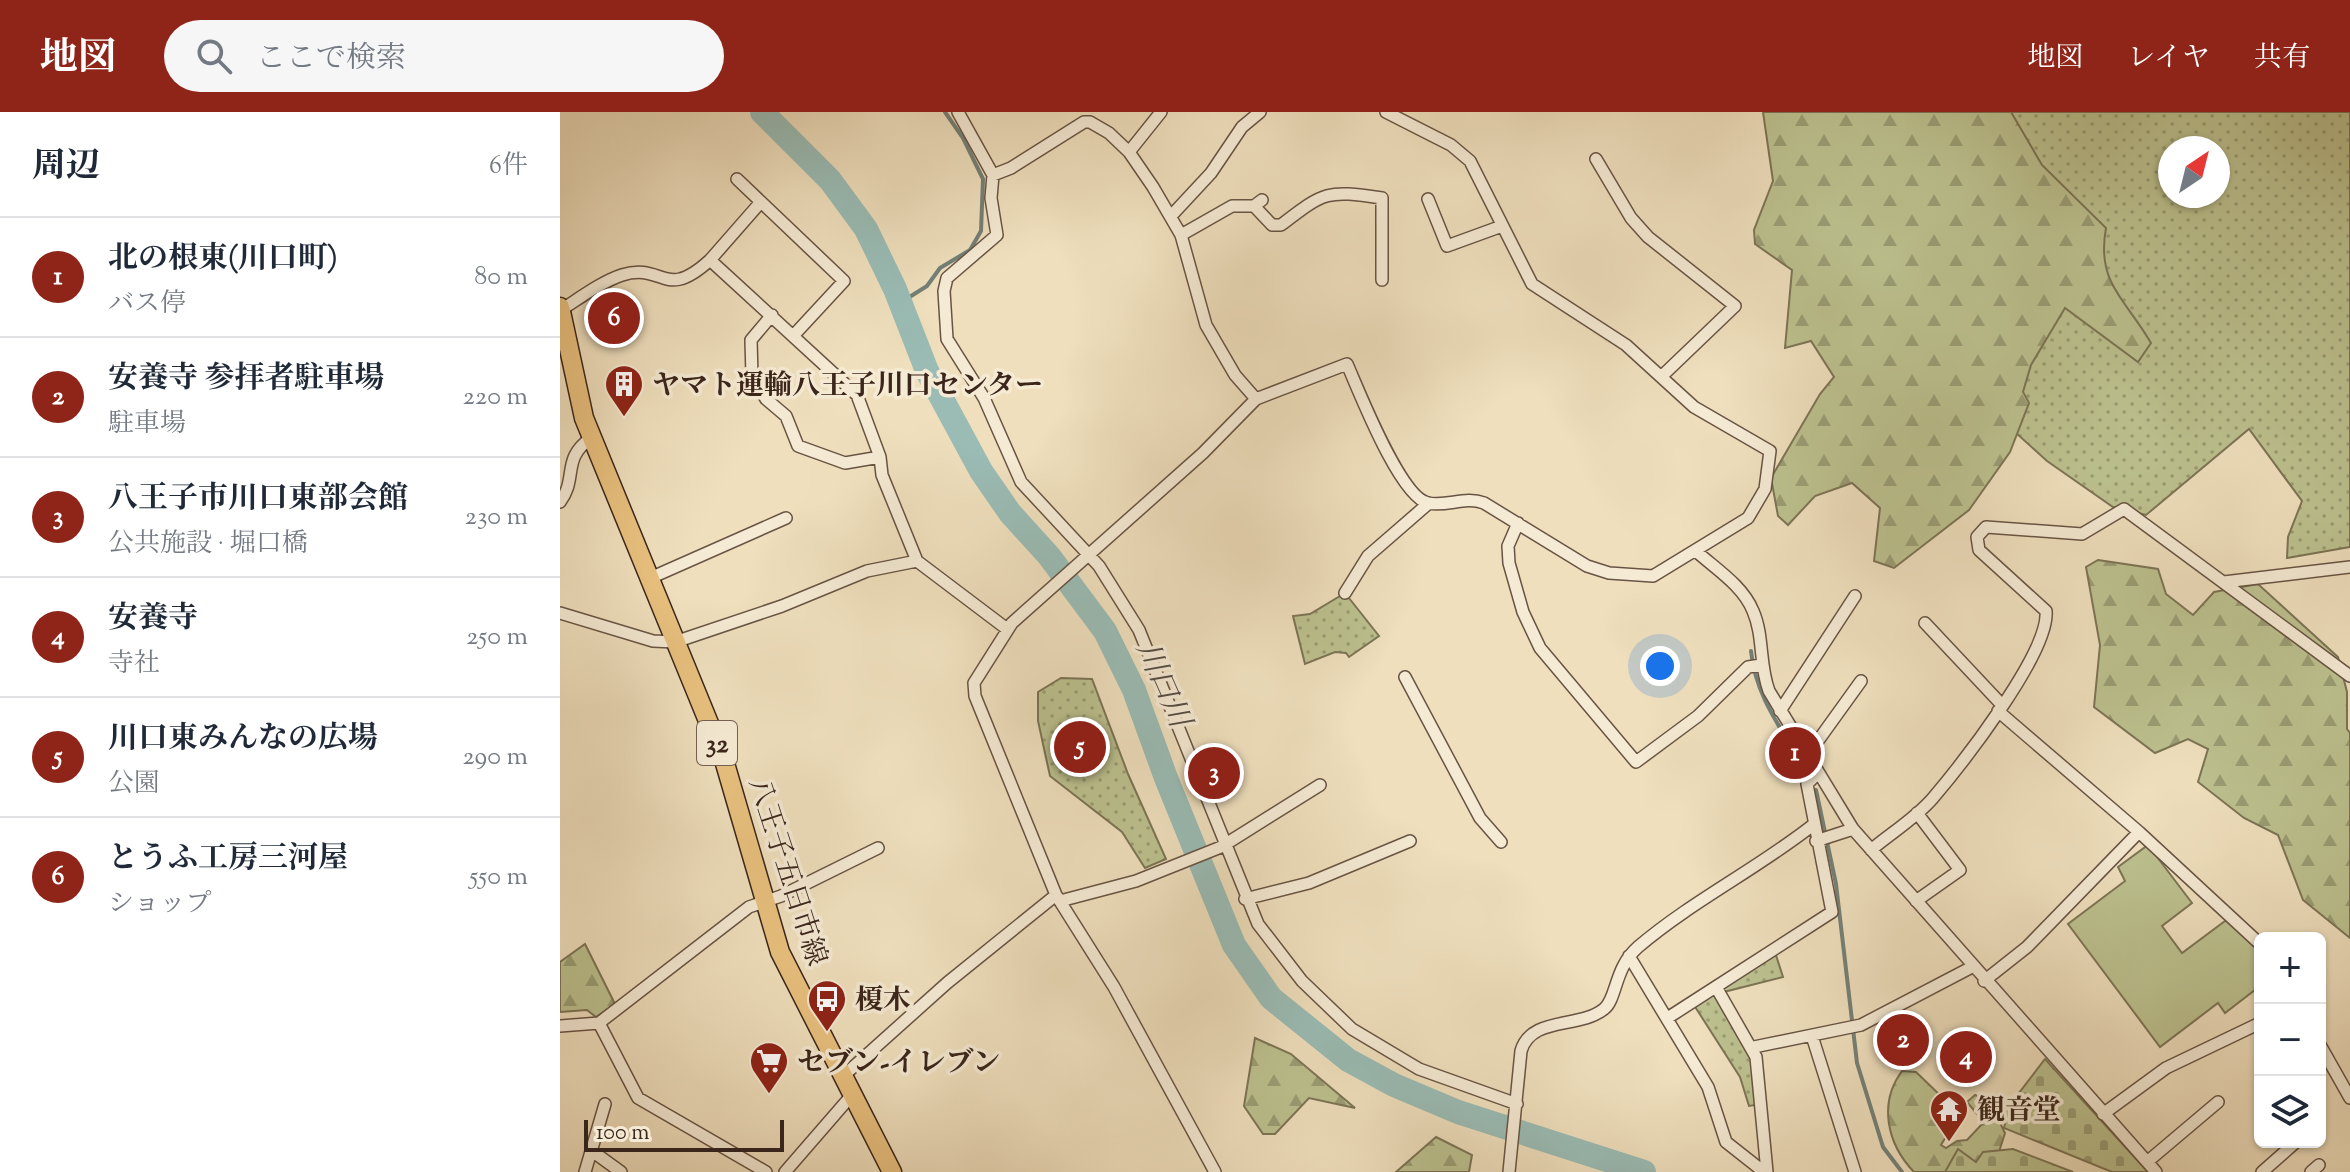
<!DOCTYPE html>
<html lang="ja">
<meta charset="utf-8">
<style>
:root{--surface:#fff;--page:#f6f6f7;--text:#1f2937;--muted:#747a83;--line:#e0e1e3;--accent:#8f2418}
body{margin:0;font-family:"Sorts Mill Goudy","Noto Serif JP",serif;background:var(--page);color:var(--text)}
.controls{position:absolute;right:24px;bottom:24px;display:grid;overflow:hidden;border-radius:12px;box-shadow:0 2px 6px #0004}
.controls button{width:72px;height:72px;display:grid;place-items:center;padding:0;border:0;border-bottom:2px solid var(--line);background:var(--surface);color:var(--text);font:40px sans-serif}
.compass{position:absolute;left:1598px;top:24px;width:72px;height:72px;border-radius:50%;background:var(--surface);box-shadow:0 2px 6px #0004;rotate:35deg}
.scale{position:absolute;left:24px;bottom:20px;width:200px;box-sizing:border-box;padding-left:8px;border:4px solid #3b261b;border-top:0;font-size:22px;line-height:28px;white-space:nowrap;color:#3b261b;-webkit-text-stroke:6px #f5ead4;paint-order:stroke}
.you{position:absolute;left:1100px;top:554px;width:28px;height:28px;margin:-20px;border:6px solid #fff;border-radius:50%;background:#1a73e8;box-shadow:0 0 0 12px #1a73e833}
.badge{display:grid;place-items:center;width:52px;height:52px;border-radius:50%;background:var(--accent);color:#fff;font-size:26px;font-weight:700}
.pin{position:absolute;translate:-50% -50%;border:4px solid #fff;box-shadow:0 2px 8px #0006}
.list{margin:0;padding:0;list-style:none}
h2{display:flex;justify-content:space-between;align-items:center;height:104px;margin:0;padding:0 32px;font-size:34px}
h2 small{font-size:26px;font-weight:400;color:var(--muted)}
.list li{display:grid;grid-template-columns:52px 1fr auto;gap:24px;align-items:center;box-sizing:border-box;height:120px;padding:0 32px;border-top:2px solid var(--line)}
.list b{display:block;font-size:30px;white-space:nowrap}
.list p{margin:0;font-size:26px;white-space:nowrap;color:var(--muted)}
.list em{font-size:26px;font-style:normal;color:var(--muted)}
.icon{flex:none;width:44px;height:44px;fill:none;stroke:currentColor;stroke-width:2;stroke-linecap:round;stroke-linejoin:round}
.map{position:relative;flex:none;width:1790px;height:1060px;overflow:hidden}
header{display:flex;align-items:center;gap:48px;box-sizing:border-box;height:112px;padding:0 40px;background:var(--accent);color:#fff}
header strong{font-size:38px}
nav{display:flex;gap:44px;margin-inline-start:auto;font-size:28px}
.search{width:560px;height:72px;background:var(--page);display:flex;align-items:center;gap:20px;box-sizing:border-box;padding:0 28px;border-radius:44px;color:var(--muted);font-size:30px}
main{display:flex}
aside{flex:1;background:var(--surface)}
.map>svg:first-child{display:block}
.grass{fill:url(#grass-dots);stroke:#7c7455;stroke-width:2;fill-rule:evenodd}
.forest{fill:url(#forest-firs);stroke:#7c7455;stroke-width:2}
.cemetery{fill:url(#cemetery-stones);stroke:#7c7455;stroke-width:2}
.garden{fill:#bcc18f;stroke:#7c7455;stroke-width:2}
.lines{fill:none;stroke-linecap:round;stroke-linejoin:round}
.stream{stroke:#748077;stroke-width:4}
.river{stroke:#9abcb5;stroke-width:24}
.minor-casing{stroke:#685444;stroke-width:14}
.primary-casing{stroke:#3b261b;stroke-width:21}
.minor{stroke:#f5ead4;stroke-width:11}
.primary{stroke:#e8c07e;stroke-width:18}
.labels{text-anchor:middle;stroke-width:7;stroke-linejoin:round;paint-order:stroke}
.shield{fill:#f5ead4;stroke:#736152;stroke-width:2}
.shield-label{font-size:26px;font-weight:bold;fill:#3b261b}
.poi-label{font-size:28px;font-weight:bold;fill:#3b261b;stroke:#f5ead4;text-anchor:start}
.street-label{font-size:28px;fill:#3b261b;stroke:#f5ead4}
.water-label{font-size:30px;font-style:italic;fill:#534c42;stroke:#f5ead4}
</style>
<header>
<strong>地図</strong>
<div class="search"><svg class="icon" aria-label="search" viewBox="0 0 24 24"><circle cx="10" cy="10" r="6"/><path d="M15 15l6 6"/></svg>ここで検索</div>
<nav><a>地図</a><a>レイヤ</a><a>共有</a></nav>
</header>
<main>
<aside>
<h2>周辺<small>6件</small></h2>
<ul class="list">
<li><span class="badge">1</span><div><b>北の根東(川口町)</b><p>バス停</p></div><em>80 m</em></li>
<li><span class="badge">2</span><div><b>安養寺 参拝者駐車場</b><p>駐車場</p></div><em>220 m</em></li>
<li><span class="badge">3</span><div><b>八王子市川口東部会館</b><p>公共施設 · 堀口橋</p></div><em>230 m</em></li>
<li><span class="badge">4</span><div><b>安養寺</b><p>寺社</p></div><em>250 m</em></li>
<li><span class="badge">5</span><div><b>川口東みんなの広場</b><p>公園</p></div><em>290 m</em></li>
<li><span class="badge">6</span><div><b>とうふ工房三河屋</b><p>ショップ</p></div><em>550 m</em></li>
</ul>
</aside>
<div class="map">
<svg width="1790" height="1060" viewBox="0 0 1790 1060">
<defs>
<pattern id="grass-dots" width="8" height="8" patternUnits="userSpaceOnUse" patternTransform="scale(2)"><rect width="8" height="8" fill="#bcc18f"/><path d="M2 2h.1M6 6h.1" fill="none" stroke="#9a9d74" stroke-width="1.8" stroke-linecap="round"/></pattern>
<pattern id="forest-firs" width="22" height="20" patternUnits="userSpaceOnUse" patternTransform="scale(2)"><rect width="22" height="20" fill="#bcc18f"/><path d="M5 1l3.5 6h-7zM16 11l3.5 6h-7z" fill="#9a9d74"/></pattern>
<pattern id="cemetery-stones" width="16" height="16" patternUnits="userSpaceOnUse" patternTransform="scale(2)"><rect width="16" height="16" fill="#bcc18f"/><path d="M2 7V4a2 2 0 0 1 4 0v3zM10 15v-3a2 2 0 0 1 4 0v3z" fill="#9a9d74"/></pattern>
</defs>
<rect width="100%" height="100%" fill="#efdfbd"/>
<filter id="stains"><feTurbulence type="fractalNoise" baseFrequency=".0025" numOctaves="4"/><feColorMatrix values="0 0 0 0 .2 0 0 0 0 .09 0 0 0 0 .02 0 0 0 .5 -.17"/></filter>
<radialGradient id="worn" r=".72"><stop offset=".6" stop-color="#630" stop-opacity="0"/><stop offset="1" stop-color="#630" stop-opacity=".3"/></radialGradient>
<!-- grass -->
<path class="grass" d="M1409 0H1790V435L1727 446 1728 425 1742 389 1689 317 1586 403 1553 395 1487 349 1434 301ZM1610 36H1658V84H1610Z
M785 481 819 524 789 545 786 541 775 540 745 552 733 504 750 502Z
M501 566 532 567 568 662 606 747 585 756 562 720 490 664 478 609V580Z
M1214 837 1223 865 1160 881 1194 935 1202 992 1189 994 1180 965 1132 890Z"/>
<!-- forest -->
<path class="forest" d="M1203 0H1451L1482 53 1546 116C1536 171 1565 186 1591 231L1578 250 1505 196 1471 253 1463 280 1469 291 1450 340 1409 398 1334 456 1314 449 1320 396 1292 371 1255 384 1228 413 1218 404 1211 366 1260 282 1274 265 1251 229 1225 236 1232 158 1195 132 1194 118 1213 69Z
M1538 448 1598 457 1606 482 1633 503 1654 480 1698 472 1778 545 1787 580V617L1790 621V826L1743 788 1718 723 1684 706 1638 670 1648 637 1628 627 1595 641 1534 595 1540 533 1526 455Z
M25 832 55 892 36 905 27 898 0 900V850Z
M695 926 731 942 795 996 749 986 715 1022H703L684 994Z
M1342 959 1356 960C1364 968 1395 996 1398 1004L1393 1014 1379 1015 1387 1023 1381 1033 1386 1036 1397 1029 1407 1028 1424 1010 1407 990 1415 983 1430 990 1445 1021 1438 1043 1395 1060H1354C1327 1032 1318 991 1342 959Z
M876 1025 912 1043 909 1060H836Z"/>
<!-- cemetery -->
<path class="cemetery" d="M1485 947 1588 1060H1552L1444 1016 1449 994Z
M1398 1037 1416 1050 1423 1040 1453 1037 1513 1060H1385Z"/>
<!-- garden -->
<path class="garden" d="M1588 733 1632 791 1602 814 1622 841 1673 803 1700 832V874L1665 901 1658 891 1600 935 1508 812 1565 769 1558 755Z"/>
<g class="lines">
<!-- stream -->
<path class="stream" d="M340 191 367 174 380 156 410 138 421 119 423 67 403 26 385 0
M1191 539C1195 578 1214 606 1234 639
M1256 678 1276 772 1297 951 1323 1035 1342 1060"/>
<!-- river -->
<path class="river" d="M202 0 270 68 306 117 335 177 367 259 421 359 450 401 489 444 545 519 574 578 606 666 674 833 711 886 788 948 834 973 898 1000 1084 1060"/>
<!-- minor casing -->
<g class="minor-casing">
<path id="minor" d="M398 0 433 63 451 56 524 10H530L549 21 569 40 593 75 621 123 646 213 675 263 696 287
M569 40 601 0
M1036 47 1071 106 1088 125 1175 194 1103 263
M433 63 431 86 437 123 387 166 384 179 387 227 424 286 461 370 539 454 579 518 698 812 742 869 792 917 859 957 957 992
M177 67 284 169 233 224
M868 87 887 134 942 114
M702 88 694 94 712 113H721C765 79 767 78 822 86V168
M611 104 651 61 682 15 700 0
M621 123 672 94H694
M150 148 200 91
M1 198C20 186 41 170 62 163 104 150 104 190 150 148L297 283 320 345 322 363 357 449 447 517
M212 203 191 228 192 264 206 287 226 304 238 334 285 351 320 345
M0 390C18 366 1 347 31 326
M958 411 948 434 949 451 963 500 980 536 1076 650 1138 604 1188 555 1201 553
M1137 440C1156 457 1183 474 1193 499 1204 524 1199 553 1209 579L1293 717 1596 1060
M88 467 226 406
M1664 470 1790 455
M785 481 808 444 869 391
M0 501 93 529 115 530 222 494 307 459 357 449
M1365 511 1442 593
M845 565 920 706 941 730
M1220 599 1295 484
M1438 599 1579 720 1700 832
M1247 644 1301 569
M1256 729 1293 717
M1311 738C1331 721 1356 706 1373 686 1401 653 1490 540 1486 499L1419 438 1417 425 1426 415 1522 422 1564 397 1790 564
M685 787 749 771 850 729
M500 789 576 769 661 735 760 673
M1356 789 1400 758 1357 701
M1069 844 1148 975 1166 1030 1204 1060
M1424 869 1467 835 1579 720
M1156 875 1196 945 1207 1060
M1109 905 1272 800 1247 672 1257 662
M39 911 78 986 206 1060
M0 914 39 911 189 795 221 784 318 736
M1252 924 1295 1060
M1760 933 1790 986
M1194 935 1301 913 1412 855
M281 966 387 871 496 783
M1543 1002 1606 956 1700 911
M32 1039 61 1060
M1587 1050 1658 990
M25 1060 45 992
M225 1060 291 984
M655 1060 554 875 496 783 415 584 414 571 452 511 643 341 696 287 787 252C799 279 840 385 868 391 887 395 905 384 924 391L1027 454 1049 461 1093 464 1188 406 1205 377 1210 339 1134 295 1066 233 972 172 910 49 891 33 826 0
M949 1060 961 939C971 904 1019 917 1044 897 1057 887 1054 856 1078 835 1132 789 1197 757 1253 713
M1702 1060 1736 1030
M1751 1060 1759 1053"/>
</g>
<!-- primary casing -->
<g class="primary-casing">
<path id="primary" d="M0 195 24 306 164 648 220 840 332 1060"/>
</g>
<!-- minor -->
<use href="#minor" class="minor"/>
<!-- primary -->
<use href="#primary" class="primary"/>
</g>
<!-- icons -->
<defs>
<g id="building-pin" transform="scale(2)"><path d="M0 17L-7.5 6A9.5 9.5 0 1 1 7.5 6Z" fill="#8f2418" stroke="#f5ead4"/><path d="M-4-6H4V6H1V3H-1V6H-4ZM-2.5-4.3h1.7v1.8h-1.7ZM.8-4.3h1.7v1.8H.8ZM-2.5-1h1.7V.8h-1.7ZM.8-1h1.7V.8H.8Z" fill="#fff"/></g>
<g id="bus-pin" transform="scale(2)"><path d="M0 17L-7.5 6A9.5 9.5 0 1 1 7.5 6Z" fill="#8f2418" stroke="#f5ead4"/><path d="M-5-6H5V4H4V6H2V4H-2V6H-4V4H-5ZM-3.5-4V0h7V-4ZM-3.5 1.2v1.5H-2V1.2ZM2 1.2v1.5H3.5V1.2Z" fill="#fff"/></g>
<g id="supermarket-pin" transform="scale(2)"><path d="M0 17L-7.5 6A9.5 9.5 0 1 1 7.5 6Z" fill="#8f2418" stroke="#f5ead4"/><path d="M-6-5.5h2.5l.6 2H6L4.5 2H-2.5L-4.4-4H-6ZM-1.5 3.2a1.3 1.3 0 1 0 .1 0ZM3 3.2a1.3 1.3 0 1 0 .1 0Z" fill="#fff"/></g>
<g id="temple-pin" transform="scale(2)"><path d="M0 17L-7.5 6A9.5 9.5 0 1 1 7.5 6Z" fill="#8f2418" stroke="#f5ead4"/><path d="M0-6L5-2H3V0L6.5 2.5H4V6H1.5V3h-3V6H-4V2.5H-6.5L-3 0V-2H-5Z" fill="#fff"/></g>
</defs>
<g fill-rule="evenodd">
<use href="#building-pin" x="64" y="272"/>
<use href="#bus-pin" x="267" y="887"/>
<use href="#supermarket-pin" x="209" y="949"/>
<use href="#temple-pin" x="1389" y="997"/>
</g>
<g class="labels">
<!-- shield labels -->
<rect class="shield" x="137" y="609" width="40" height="44" rx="6"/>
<g class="shield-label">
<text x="157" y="640">32</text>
</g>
<!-- poi labels -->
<g class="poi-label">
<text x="92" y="282">ヤマト運輸八王子川口センター</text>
<text x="295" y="897">榎木</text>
<text x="237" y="959">セブン-イレブン</text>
<text x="1417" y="1007">観音堂</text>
</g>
<!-- street labels -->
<g class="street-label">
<text transform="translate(229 759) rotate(72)" y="10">八王子五日市線</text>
</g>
<!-- water labels -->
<g class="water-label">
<text transform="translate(604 572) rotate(66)" y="10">川口川</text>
</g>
</g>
<rect width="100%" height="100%" filter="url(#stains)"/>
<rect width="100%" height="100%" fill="url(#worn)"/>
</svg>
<div class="controls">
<button>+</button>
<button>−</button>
<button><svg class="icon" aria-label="layers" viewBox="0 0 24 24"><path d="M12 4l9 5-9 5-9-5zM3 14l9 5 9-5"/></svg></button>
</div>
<svg class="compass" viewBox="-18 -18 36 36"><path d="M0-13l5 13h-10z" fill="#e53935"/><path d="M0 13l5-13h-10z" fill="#747a83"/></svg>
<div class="scale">100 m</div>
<div class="you"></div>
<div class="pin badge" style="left:1235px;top:641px">1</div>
<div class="pin badge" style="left:1343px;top:928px">2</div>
<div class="pin badge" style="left:654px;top:661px">3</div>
<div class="pin badge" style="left:1406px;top:945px">4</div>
<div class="pin badge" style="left:520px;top:635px">5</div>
<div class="pin badge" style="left:54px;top:206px">6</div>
</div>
</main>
